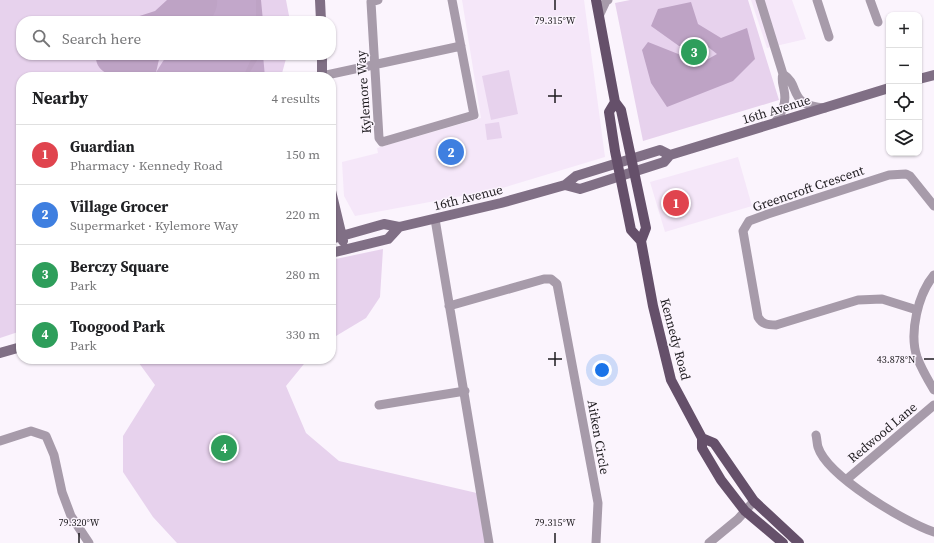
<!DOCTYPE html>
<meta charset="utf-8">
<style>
:root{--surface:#fff;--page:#f6f6f6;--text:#202124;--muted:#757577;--line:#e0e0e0;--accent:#d93025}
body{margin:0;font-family:"Source Serif 4",serif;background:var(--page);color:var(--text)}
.controls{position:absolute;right:12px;top:12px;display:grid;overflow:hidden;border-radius:8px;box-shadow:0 1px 3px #0004}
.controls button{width:36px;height:36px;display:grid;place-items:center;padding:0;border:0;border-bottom:1px solid var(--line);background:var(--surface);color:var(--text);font:20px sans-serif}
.you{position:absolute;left:602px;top:370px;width:14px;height:14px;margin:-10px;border:3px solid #fff;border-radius:50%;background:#1a73e8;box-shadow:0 0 0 6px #1a73e833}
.badge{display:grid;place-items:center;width:26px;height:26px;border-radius:50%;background:var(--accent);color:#fff;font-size:13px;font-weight:700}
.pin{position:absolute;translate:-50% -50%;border:2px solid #fff;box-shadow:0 1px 4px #0006}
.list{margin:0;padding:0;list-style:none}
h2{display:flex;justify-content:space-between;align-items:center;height:52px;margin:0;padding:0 16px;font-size:17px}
h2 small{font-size:13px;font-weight:400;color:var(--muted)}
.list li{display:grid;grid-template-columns:26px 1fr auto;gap:12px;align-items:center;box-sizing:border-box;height:60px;padding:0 16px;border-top:1px solid var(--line)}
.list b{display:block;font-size:15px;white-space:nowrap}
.list p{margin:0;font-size:13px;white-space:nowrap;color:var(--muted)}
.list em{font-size:13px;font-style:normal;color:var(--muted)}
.icon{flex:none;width:22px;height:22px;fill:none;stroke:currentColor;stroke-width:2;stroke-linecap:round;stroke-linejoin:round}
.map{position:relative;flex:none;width:934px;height:543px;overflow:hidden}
.search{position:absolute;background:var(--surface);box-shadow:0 1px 3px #0004;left:16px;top:16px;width:320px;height:44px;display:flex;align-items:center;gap:10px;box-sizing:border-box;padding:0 14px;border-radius:16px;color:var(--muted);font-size:15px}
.panel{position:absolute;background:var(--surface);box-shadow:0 1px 3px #0004;left:16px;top:72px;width:320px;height:292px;border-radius:16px}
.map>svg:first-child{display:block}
.built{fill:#f5e7f9}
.green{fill:#e7d2ed}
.forest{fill:#c2a7ca}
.water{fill:#bea3c5}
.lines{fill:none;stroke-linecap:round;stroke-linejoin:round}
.street{stroke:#a79baa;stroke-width:9}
.secondary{stroke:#806f85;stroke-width:10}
.primary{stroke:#65506a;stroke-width:10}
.ticks{fill:none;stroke:#1e1b1f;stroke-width:1.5}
.labels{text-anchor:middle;stroke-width:3;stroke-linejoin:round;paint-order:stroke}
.street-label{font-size:13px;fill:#1e1b1f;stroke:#fbf4fd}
.ticks-label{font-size:10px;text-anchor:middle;fill:#1e1b1f;stroke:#fbf4fd;stroke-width:3;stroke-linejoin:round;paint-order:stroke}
</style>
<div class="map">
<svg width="934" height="543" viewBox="0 0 934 543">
<rect width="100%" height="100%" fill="#fbf4fd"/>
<!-- built -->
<path class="built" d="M462 0H584L605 157 499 189 355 216 344 196 342 162 378 153 377 148 481 118Z
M751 0H792L806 39 767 48Z
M738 157 752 206 665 232 650 182Z"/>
<!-- green -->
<path class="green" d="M0 0H286L290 21H21V55H287L281 77H21V331L0 338Z
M630 0H748L779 100 643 141 615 3Z
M509 70 518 114 491 120 482 76Z
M499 122 502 138 487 140 485 124Z
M383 249 380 297 366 318 331 339V260Z
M136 359H308L286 386 306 433 339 461 481 494 489 543H177L153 517 123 472V436L155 385Z"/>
<!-- forest -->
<path class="forest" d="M202 0H258L260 21H189Z
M167 55H263L265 77H153Z"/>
<!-- water -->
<path class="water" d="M167 0H217C218 7 214 15 210 21H124L155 11Z
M256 0H261L263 21H256Z
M691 2 698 24 721 38 747 28 755 59 733 81 667 107 651 83 642 50 648 42 701 63 717 54 708 47 679 46 651 26 658 9Z
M96 55H160L155 77C138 77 94 83 96 55Z
M253 55H260L247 77H243Z"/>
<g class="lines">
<!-- street -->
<path class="street" d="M378 0 371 2 379 138 382 142 474 115 452 0
M760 0 783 74C781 80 783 84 784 90 787 103 782 112 775 123
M817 0 829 37
M870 0 878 22
M599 16 606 1 608 0
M783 74C802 86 786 105 825 108
M322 76 461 46
M435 219 489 543
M934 275C918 294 909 333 917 357 921 368 928 380 934 390
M449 306 544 279H551L557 284 598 503 596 543
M917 310 882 299 858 300 776 325C767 325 762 324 758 317L743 231 749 221 768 214 889 175 906 174 910 176 934 206
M379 405 465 391
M816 435C817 439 817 444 818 447 827 476 906 523 934 532
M0 441 31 431 46 436 54 455 62 492 71 516 89 543
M846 480 934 405
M709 543 738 519 754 501"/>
<!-- secondary -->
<path class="secondary" d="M320 0 321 21
M322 55V77
M919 79 934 75
M565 185 580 189 664 162 670 155 889 88
M331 191 343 241
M331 239 384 224 399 227 501 203 565 185 576 176 660 150 670 155
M331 253 388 239 399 227
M0 353 21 347"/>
<!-- primary -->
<path class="primary" d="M596 0 615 102 621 110 646 228 641 241
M615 102 609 112 615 151 631 230 641 241 653 306 671 380 702 438V448L721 480 745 511 783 543
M702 438 714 443 754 501 799 543"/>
</g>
<!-- ticks -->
<path class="ticks" d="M555 0V10M555 89V103M548 96H562M555 352V366M548 359H562M924 359H934M79 533V543M555 533V543"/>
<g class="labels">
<!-- street labels -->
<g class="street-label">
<text transform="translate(363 92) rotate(-94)" y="5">Kylemore Way</text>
<text transform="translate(776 109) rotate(-17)" y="5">16th Avenue</text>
<text transform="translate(808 188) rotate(-19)" y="5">Greencroft Crescent</text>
<text transform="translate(468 197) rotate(-14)" y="5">16th Avenue</text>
<text transform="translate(676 339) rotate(75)" y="5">Kennedy Road</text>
<text transform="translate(882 432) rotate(-40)" y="5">Redwood Lane</text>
<text transform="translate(599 437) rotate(80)" y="5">Aitken Circle</text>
</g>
</g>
<g class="ticks-label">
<text x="555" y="24">79.315°W</text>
<text x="896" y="363">43.878°N</text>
<text x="79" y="526">79.320°W</text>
<text x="555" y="526">79.315°W</text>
</g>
</svg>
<div class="controls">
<button>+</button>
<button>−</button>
<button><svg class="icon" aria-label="locate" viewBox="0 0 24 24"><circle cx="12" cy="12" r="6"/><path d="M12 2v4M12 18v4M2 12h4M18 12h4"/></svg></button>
<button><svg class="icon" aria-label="layers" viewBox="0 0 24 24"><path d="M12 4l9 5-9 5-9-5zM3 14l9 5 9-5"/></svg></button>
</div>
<div class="you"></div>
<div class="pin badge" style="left:676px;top:203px;background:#e0444e">1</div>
<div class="pin badge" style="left:451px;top:152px;background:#3f7fe0">2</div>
<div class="pin badge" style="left:694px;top:52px;background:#2e9e5b">3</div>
<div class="pin badge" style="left:224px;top:448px;background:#2e9e5b">4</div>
<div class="search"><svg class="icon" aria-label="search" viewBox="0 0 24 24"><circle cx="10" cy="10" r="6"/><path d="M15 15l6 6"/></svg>Search here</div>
<section class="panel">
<h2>Nearby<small>4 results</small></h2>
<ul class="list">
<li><span class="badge" style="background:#e0444e">1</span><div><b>Guardian</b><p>Pharmacy · Kennedy Road</p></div><em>150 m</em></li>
<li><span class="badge" style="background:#3f7fe0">2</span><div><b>Village Grocer</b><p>Supermarket · Kylemore Way</p></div><em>220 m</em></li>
<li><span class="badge" style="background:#2e9e5b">3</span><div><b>Berczy Square</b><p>Park</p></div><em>280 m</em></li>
<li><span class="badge" style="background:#2e9e5b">4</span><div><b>Toogood Park</b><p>Park</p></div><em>330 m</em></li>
</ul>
</section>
</div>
